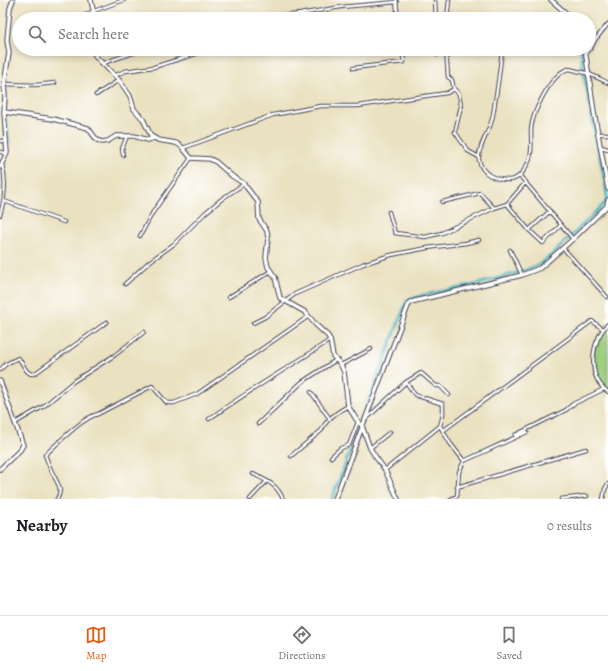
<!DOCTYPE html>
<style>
:root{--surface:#fff;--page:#f6f6f6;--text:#202124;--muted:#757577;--line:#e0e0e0;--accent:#ea580c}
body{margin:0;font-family:Alegreya,serif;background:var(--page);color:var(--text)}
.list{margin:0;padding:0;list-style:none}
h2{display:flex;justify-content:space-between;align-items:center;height:52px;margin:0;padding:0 16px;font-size:17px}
h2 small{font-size:13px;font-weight:400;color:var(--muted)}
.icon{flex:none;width:22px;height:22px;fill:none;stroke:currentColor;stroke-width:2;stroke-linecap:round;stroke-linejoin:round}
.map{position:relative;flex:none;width:608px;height:499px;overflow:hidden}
.search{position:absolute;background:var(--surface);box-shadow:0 2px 6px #0003;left:12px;right:12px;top:12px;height:44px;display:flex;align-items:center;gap:10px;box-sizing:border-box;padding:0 14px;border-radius:22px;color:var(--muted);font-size:15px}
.sheet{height:116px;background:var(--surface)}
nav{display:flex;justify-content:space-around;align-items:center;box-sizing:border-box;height:56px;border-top:1px solid var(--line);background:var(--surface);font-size:11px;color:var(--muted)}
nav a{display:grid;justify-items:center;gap:2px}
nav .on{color:var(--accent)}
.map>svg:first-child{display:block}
.green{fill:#9bce7e;stroke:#5e785c}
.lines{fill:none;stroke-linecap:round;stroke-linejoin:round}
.stream{stroke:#4bb6c8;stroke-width:1}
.canal{stroke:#4bb6c8;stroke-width:3}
.street-casing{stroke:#403f4f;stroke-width:4.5}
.secondary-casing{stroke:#403f4f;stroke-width:5.5}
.street{stroke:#fff;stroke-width:2.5}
.secondary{stroke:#fff;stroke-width:3.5}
</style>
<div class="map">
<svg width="608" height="499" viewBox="0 0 608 499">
<rect width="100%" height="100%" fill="#fff"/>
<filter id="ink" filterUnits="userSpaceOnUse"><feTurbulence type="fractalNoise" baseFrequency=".025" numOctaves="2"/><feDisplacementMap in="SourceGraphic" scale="8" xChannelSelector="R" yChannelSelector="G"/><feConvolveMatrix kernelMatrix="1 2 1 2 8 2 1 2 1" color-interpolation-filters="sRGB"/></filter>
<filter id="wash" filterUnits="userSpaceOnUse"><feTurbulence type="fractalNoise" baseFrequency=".012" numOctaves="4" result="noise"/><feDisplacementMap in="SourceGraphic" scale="16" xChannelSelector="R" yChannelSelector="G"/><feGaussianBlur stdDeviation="0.9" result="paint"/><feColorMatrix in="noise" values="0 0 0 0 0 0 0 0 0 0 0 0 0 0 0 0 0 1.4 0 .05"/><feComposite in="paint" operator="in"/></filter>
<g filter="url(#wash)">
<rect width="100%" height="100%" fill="#eae1c0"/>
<!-- green -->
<path class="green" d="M608 324V392C591 380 590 354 599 337 601 332 605 328 608 324Z"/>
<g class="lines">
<!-- stream -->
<path class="stream" d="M13 5 16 0
M9 43 11 50 10 58
M6 105 7 77
M6 114 10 143"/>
<!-- canal -->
<path class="canal" d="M549 0 569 19
M332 499C357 433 381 367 407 301L424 295 478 284 526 270 539 265 555 252 606 202 607 196 605 183 584 76 581 49"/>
</g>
</g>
<g filter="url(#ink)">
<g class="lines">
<!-- street casing -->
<g class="street-casing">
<path id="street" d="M396 0 398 19
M435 0 436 19
M77 19 94 11 124 0
M248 19 300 14 341 7 397 2
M447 19 449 0
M261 49V54L323 49
M437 49V55
M446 49 448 77 452 80 454 89 459 94 461 106 455 132 468 151 479 157
M502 50C500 68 498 85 495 102 494 110 493 118 490 126 487 134 477 151 479 160 482 175 496 180 509 180 518 180 523 173 527 165 533 155 531 141 531 130 532 113 551 74 568 69 571 69 574 70 577 71 590 73 596 77 608 83
M586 52 591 48 595 40 608 24
M104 65 106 62 145 49
M353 68 404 62 402 49
M114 76 125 71 154 67 211 49
M4 84 36 85 55 83
M96 95 119 80
M598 134H608
M0 141H7
M601 147 608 149
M183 148 273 115 321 106H358L411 98 447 93 454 89
M0 152 7 153
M123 155 122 149 127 136
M520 176 573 239
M4 201 64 222
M442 202 480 193 494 208
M507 204 529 230 543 243 561 225
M389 212 395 233 425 237 442 233 494 208 507 204 526 182
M0 215C5 198 7 182 2 164
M529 230 550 211
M140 236 153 212 191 158
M563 248 607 297
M510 250 522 275
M125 284 149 262 174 244 205 213 223 198 244 184
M229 297 271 271
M253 323 265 317 295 294 363 264 391 255 427 248 466 243 479 240
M608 324C591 340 586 376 608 392
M341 365 371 349
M0 370 6 364 18 358C24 363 25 375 34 374L107 322
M406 382 415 395 443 404V415L440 426
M311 392 330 419
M209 419C248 391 290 367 330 340
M365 420 406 382 421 373 436 386H440L449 395
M15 423 44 406 74 381 115 355 144 332
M258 424 302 382 336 360
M444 430 592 321 603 329
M515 435 566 410 573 404 604 389
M370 448 390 432
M291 456 322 430C325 420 339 411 348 406
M331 457 341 448 349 445 358 422
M385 470 440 426 450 443 464 461
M253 474C267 481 277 484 283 499
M457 487 586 449
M57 499C63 490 58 484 54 476 50 469 48 462 45 455 57 444 83 417 98 414L152 386 167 403H174L197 394 309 316
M250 499 267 481
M451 499 457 496 459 472 464 461 527 432
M561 499 587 496
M603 499 605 489 608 484"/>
</g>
<!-- secondary casing -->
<g class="secondary-casing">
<path id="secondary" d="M91 0 95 19
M551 0 573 19
M92 49 96 57 119 80 130 96 134 109 143 119 151 136 158 140 176 143 181 146 191 158 210 159 216 162 232 176 243 183 254 197 258 202 259 219 267 231 268 238 266 258 268 267 275 277 280 298 305 312 316 325 328 336 330 340 333 356 341 365 344 372 348 406 356 419 362 426 370 448 375 456 385 470 398 499
M585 49 594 112 608 189
M4 112 53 119 88 128 97 140 102 142 108 141 116 136H134L148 140 154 138
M0 167 7 153 4 112 5 96 4 85 9 53 7 40 10 8 13 0
M0 381 23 445 20 450 0 469
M335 499 408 306 411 302 522 275 540 268 573 239 607 206 608 200"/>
</g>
<!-- street -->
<use href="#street" class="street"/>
<!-- secondary -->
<use href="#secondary" class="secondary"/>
</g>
</g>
</svg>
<div class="search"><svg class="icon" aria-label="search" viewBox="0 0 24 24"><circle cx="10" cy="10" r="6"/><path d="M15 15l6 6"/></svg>Search here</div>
</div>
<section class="sheet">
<h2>Nearby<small>0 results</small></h2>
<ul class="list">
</ul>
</section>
<nav>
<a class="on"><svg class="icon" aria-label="map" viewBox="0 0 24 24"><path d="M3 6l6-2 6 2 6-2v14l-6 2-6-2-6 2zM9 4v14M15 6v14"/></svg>Map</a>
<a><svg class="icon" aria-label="directions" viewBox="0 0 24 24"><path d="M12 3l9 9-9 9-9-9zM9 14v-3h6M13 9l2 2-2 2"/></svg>Directions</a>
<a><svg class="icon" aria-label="saved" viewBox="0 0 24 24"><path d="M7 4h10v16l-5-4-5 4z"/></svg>Saved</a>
</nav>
